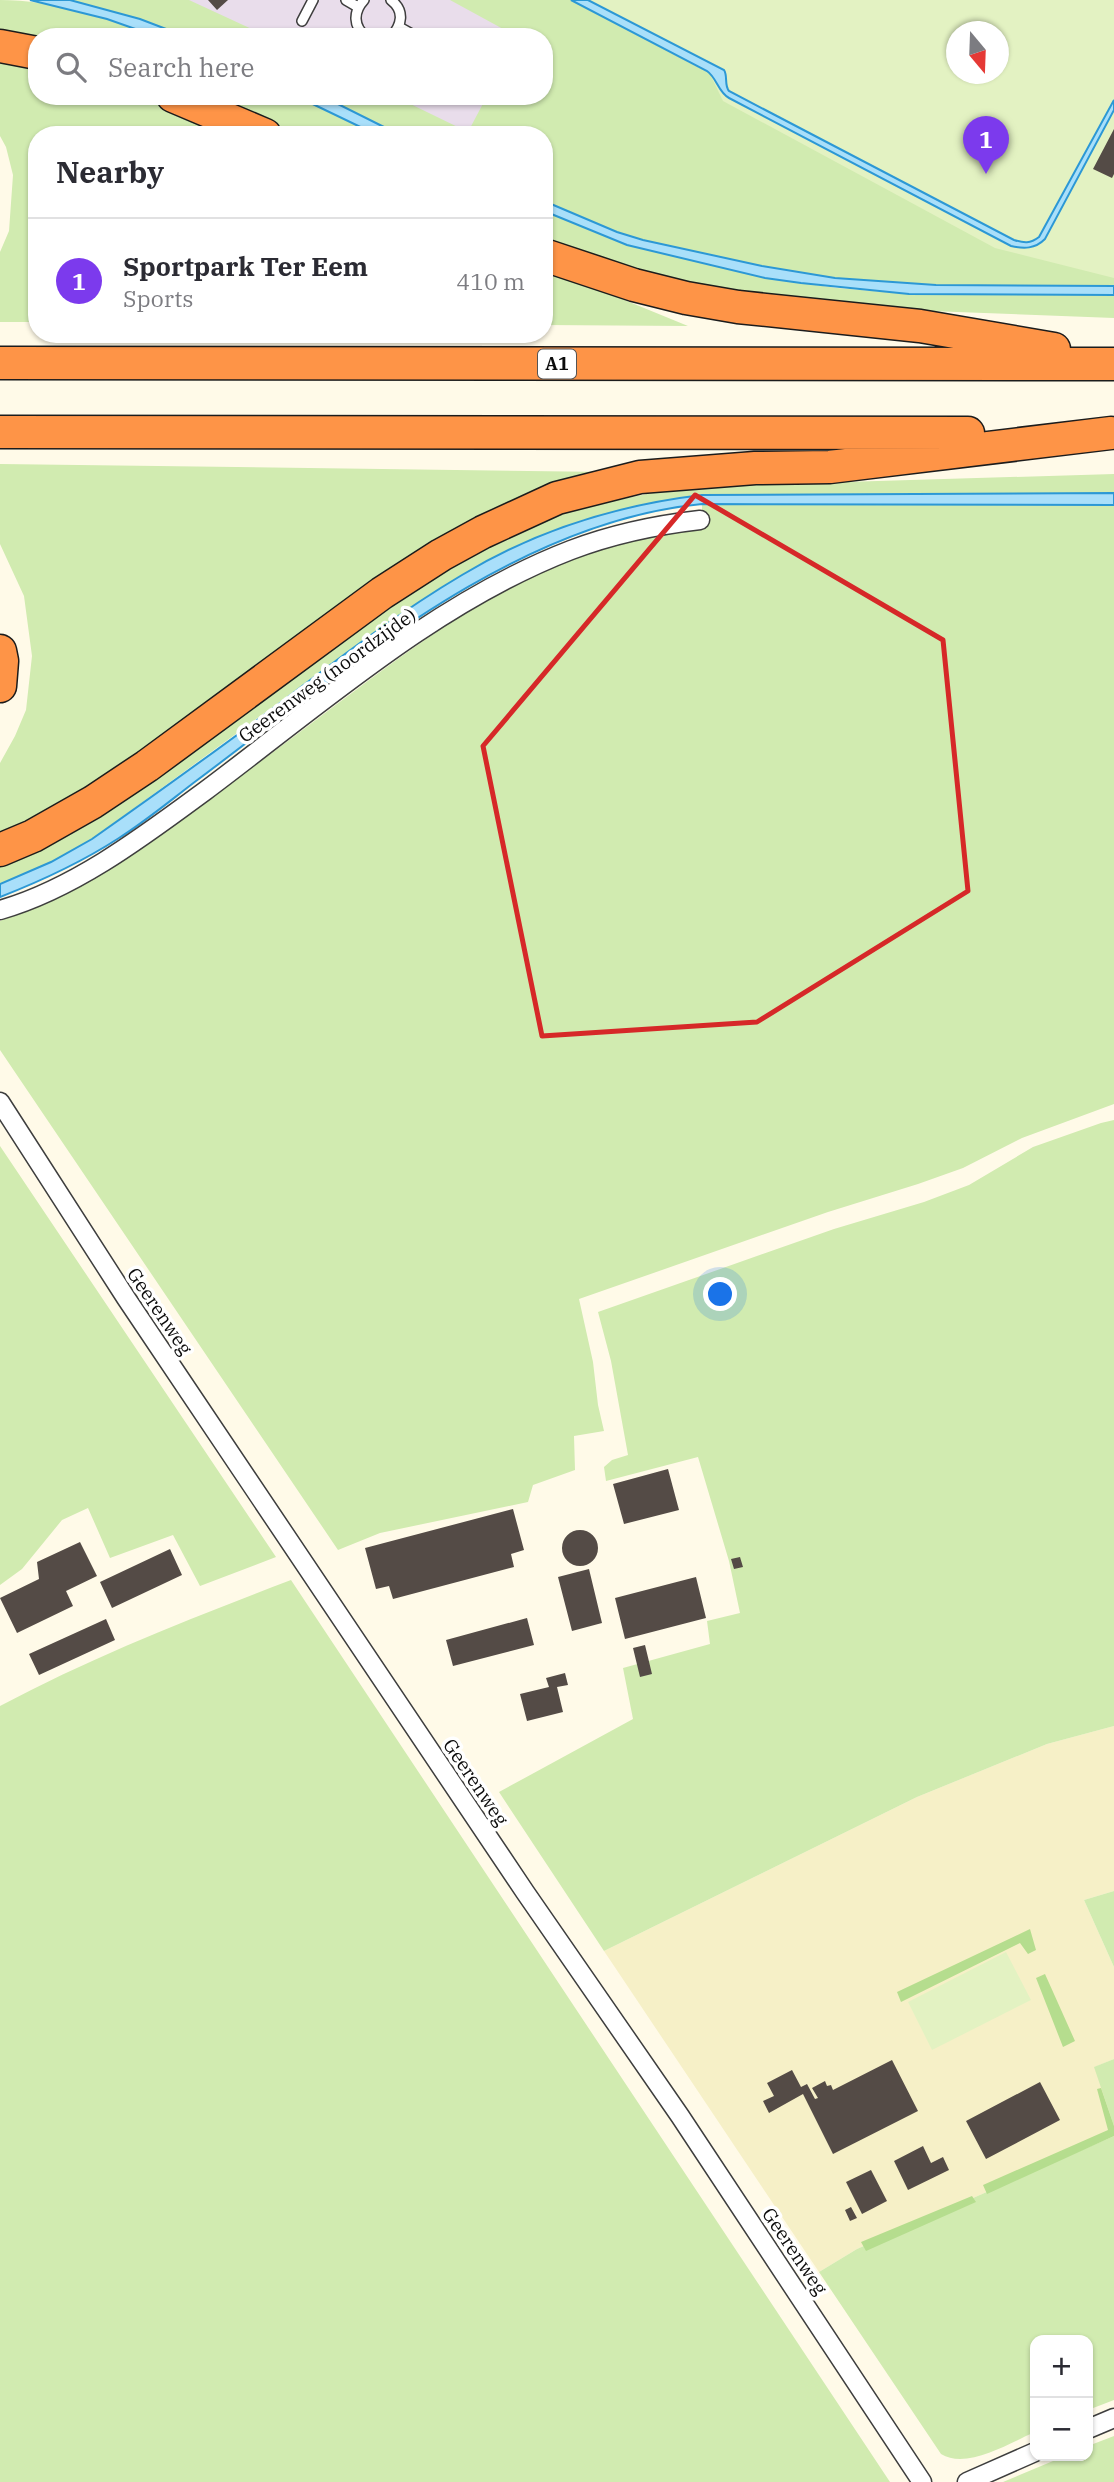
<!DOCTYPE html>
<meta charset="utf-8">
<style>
:root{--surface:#fff;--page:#f2f2f3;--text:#2b2b33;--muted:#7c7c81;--line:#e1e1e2;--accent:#7c3aed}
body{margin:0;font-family:"IBM Plex Serif",serif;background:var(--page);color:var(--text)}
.controls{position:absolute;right:21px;bottom:21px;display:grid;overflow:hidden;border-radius:14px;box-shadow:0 2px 5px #0004}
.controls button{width:63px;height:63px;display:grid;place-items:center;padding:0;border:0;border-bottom:2px solid var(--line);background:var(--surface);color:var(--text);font:35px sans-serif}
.compass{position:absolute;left:946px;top:21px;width:63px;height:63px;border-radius:50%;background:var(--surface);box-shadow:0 2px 5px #0004;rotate:161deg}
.you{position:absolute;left:721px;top:1295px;width:24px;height:24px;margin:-18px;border:5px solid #fff;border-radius:50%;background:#1a73e8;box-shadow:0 0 0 10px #1a73e833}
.badge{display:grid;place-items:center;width:46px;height:46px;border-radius:50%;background:var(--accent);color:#fff;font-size:23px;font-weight:700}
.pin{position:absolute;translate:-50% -58px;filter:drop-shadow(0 2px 4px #0008)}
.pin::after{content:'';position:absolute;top:37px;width:24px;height:21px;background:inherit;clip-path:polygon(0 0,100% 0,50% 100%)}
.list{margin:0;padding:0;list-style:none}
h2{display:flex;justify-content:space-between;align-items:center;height:91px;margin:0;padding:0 28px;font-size:30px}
h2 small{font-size:23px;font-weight:400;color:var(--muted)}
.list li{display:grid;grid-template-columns:46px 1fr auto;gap:21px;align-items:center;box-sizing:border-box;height:126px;padding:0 28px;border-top:2px solid var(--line)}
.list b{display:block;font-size:26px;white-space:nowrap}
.list p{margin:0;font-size:23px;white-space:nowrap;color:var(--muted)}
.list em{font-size:23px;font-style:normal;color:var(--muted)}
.icon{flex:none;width:38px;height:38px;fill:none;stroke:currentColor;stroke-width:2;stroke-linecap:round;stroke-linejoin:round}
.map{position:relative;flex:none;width:1114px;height:2482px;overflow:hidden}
.search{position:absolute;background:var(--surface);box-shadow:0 2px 5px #0004;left:28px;top:28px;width:525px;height:77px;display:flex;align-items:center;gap:18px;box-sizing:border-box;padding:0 24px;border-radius:28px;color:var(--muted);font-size:26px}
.panel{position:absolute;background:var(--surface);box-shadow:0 2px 5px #0004;left:28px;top:126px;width:525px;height:217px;border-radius:28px}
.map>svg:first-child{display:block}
.industrial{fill:#e9ddeb}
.farmland{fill:#f6f0c7}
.green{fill:#d1ebb0}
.forest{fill:#b5dd8e}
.pitch{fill:#e3f2c2;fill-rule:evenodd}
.water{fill:#a9dffa;stroke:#2c98d5;stroke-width:2}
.building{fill:#544b46}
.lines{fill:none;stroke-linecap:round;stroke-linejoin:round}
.lane-casing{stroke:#3e3e3e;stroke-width:12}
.street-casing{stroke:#3e3e3e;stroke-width:21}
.highway-casing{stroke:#1c1c1c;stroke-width:35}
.lane{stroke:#fff;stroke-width:9}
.street{stroke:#fff;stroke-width:18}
.highway{stroke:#fe9447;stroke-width:32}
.marked{fill:none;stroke:#d62828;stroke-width:5;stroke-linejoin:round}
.labels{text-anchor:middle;stroke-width:7;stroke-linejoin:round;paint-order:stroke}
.shield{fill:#fff;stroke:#545454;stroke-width:2}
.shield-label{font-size:18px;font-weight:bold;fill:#0b0b0b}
.street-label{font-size:19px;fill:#0b0b0b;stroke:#fff}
</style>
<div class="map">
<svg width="1114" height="2482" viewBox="0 0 1114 2482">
<rect width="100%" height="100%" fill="#fffae8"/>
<!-- industrial -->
<path class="industrial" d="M130 0H480L544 37H224Z
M340 96H527L506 135H415Z"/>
<!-- farmland -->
<path class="farmland" d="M1114 1726V1891L1084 1900 1114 1967V2059L1095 2067 1114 2126V2136L857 2249 819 2272 604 1951 917 1797 1047 1744Z"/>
<!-- green -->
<path class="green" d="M0 0C53 0 108 17 158 37H37V41L0 33Z
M70 0H189L269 37H187L140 19Z
M450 0H571L711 74 1114 262V286L936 285 835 278 762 266 643 240 617 232 544 201V135H400L322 96H394L468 132 487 96H544V37H518Z
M0 54 37 62V96H154L244 135H37V322H0V252L9 231 13 175 6 147 0 136Z
M213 96H296L377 135H301Z
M544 211 627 245 765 278 837 288 909 294 1114 295V318L903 310 737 294 649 275 544 241Z
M544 267 688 326 544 325Z
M0 464 608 472 550 489 130 764 0 842V763L15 736 26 710 32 656 24 596 0 544Z
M1114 474V493L702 495 582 520 416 606 341 657 92 839 51 862 0 884V866L33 852 349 632 477 551 545 520 580 508 661 491 713 486Z
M702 504 1114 505V1104L1022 1138 963 1168 918 1184 828 1212 579 1299 593 1362 598 1405 604 1431 574 1436 575 1470 533 1485 528 1502 380 1533 338 1550 0 1050V921C94 879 178 821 261 761 357 691 447 614 555 563 601 541 653 534 702 523Z
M1114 1120V1726L1047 1744 917 1797 604 1951 499 1792 633 1719 623 1668 710 1644 707 1621 740 1613 729 1561 698 1457 606 1481 604 1467 612 1460 628 1455 611 1361 598 1312 834 1229 924 1202 969 1185 1033 1147 1101 1123Z
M0 1146 276 1557 200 1586 173 1535 110 1558 88 1508 62 1520 22 1569 0 1585Z
M291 1580 890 2482H0V1706C94 1656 192 1618 291 1580Z
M1114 1891V1967L1084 1900Z
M1114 2059V2126L1094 2067Z
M1114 2136V2400L1088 2410V2340H1035V2432C1009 2443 967 2470 941 2454L819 2272 857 2249Z
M1114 2436V2482H1003L1065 2456H1088V2446Z"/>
<!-- forest -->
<path class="forest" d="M1030 1929 1036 1950 1028 1954 1020 1943 901 2002 897 1992Z
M1045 1974 1075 2041 1063 2047 1036 1978Z
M1101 2088 1114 2126V2136L987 2194 983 2185 1108 2130 1097 2089Z
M972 2196 976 2202 866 2251 861 2242Z"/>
<!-- pitch -->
<path class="pitch" d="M573 0H1114V278L995 248 723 101 708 70ZM956 32H998V74H956Z
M1006 1952 1031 2000 932 2050 908 2002Z"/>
<!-- water -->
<path class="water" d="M30 0H70L140 19 187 37H158L107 19Z
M571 0H588L724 70C728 76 724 85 729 91L1014 240C1024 243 1030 244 1039 237L1114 100V110L1045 239C1035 249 1024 249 1011 246L729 98C718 92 717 78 707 71Z
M296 96H322L400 135H377Z
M544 201 617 232 643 240 762 266 835 278 936 285 1114 286V295L909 294 801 283 765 278 627 245 544 211Z
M1114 493V505L702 504C512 522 344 671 196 781 171 800 146 821 119 838 82 862 41 881 0 897V884L51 862 92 839C153 796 213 753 272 709 334 662 396 614 462 575 535 531 618 505 702 495Z"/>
<!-- building -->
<path class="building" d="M208 0H228L217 10Z
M1114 129V174L1112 178 1093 169Z
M668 1469 679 1510 624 1524 613 1484Z
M513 1509 524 1550 511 1554 514 1567 393 1599 389 1586 376 1589 365 1548Z
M562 1548a18 18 0 1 1 36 0a18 18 0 1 1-36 0Z
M80 1542 97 1576 66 1591 73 1606 17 1633 0 1598 39 1579 37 1562Z
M170 1549 182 1575 112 1608 100 1582Z
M740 1557 743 1567 734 1569 731 1559Z
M589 1569 602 1623 572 1631 558 1577Z
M696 1577 706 1618 625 1639 615 1598Z
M527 1618 534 1645 453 1666 446 1640Z
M106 1619 115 1640 39 1675 29 1654Z
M645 1645 652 1674 640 1677 633 1648Z
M565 1673 568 1685 557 1687 563 1712 527 1721 520 1694 549 1687 546 1678Z
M892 2060 918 2111 833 2154 803 2094 769 2113 763 2101 774 2096 767 2083 792 2070 801 2087 807 2084 815 2099 818 2098 812 2088 825 2081 827 2086 831 2085 833 2090Z
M1040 2082 1060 2120 986 2159 966 2121Z
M923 2146 931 2163 943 2157 949 2170 908 2190 894 2161Z
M871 2170 887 2201 862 2214 846 2182Z
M851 2207 857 2218 850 2221 845 2210Z"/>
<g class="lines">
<!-- lane casing -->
<g class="lane-casing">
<path id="lane" d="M346 0 358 7
M364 0C353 12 353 26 366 37
M302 21 313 0
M399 27 417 37
M391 37C402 25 405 11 391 0"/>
</g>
<!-- street casing -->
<g class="street-casing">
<path id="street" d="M0 910C74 889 144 836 205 791 320 705 436 602 571 550 613 534 656 525 700 520
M0 1102 126 1298 525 1892 680 2116 922 2482
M1088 2429 1114 2418
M967 2482 1035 2452"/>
</g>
<!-- highway casing -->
<g class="highway-casing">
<path id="highway" d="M0 46 37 53
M173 96 265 135
M544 255 634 285 686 298 738 307 920 326 1054 349
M0 363 1114 364
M0 432 968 433
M0 651 2 661 0 686
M0 850 33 836 93 802 147 766 382 593 441 555 483 532 557 498 640 477 755 468 830 467 1111 433"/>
</g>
<!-- lane -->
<use href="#lane" class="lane"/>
<!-- street -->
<use href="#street" class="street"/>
<!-- highway -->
<use href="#highway" class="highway"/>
</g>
<!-- marked area -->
<path class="marked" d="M695 495 943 640 968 891 757 1022 542 1036 483 746Z"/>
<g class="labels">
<!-- shield labels -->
<rect class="shield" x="538" y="349.5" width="38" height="29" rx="5"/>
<g class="shield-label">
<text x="557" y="370">A1</text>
</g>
<!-- street labels -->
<g class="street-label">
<text transform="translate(327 675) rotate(-36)" y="7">Geerenweg (noordzijde)</text>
<text transform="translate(160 1311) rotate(56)" y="7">Geerenweg</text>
<text transform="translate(476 1782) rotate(56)" y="7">Geerenweg</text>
<text transform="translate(795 2251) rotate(56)" y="7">Geerenweg</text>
</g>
</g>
</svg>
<div class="controls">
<button>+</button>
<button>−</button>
</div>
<svg class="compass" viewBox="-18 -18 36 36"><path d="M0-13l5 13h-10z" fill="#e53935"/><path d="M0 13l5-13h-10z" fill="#7c7c81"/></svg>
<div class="you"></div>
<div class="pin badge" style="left:986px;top:174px">1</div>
<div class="search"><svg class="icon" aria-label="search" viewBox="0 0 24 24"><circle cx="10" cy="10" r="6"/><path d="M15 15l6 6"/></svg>Search here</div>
<section class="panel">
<h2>Nearby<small></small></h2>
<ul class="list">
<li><span class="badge">1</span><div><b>Sportpark Ter Eem</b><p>Sports</p></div><em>410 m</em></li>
</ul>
</section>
</div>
